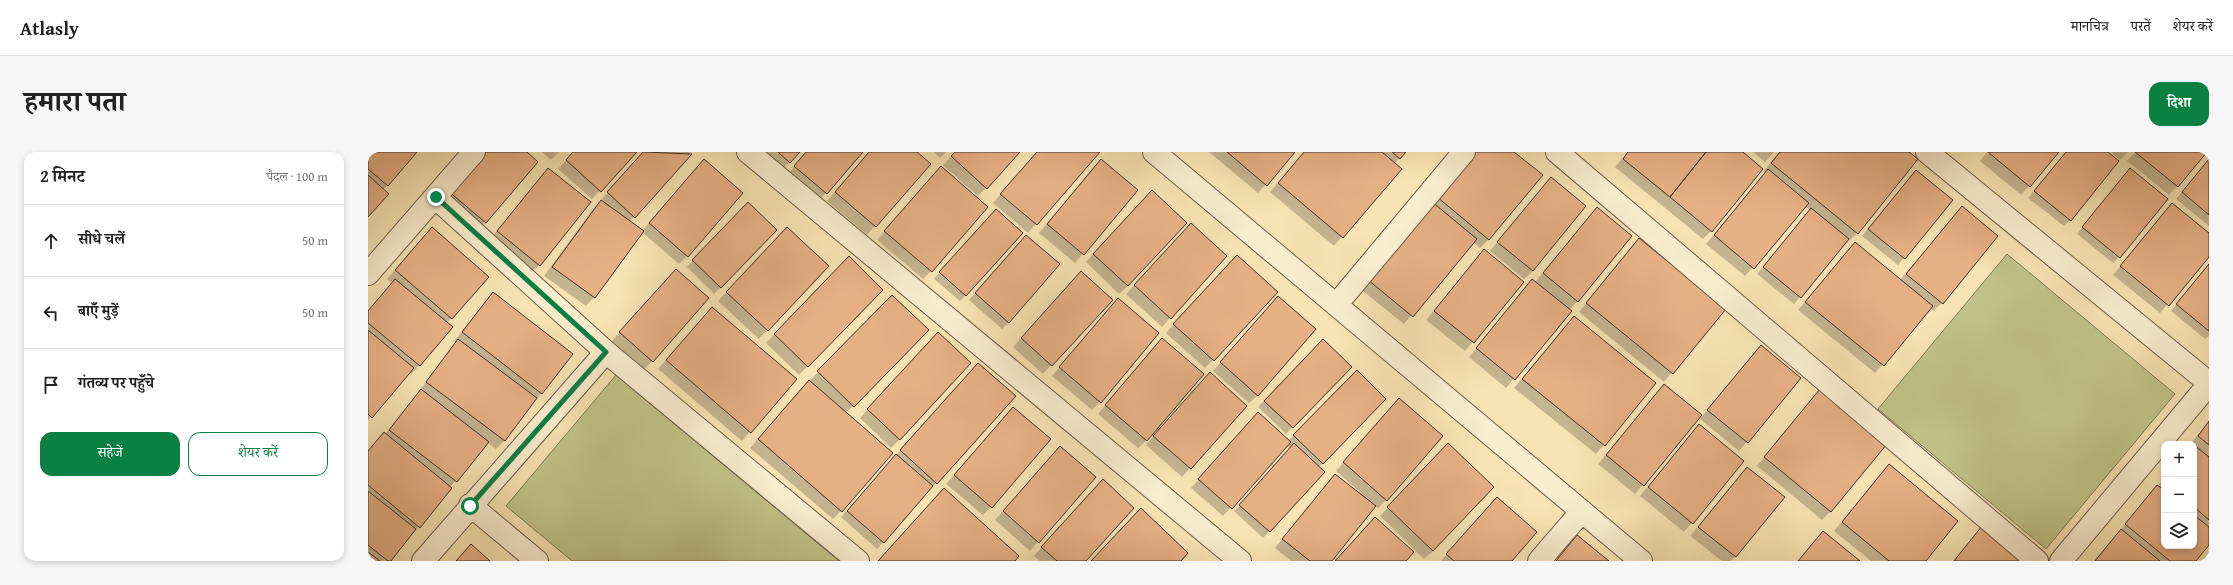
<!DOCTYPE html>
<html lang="hi">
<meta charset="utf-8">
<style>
:root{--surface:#fff;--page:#f6f6f6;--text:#222;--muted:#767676;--line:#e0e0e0;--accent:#0b8043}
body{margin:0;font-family:"Gentium Book Plus","Noto Serif Devanagari",serif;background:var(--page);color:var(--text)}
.controls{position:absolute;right:12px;bottom:12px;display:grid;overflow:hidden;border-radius:8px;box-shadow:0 2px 6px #0003}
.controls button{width:36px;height:36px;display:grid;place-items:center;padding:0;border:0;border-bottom:1px solid var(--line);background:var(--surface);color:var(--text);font:20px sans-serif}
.stop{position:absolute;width:12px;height:12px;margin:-9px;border:3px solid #0b8043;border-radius:50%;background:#fff}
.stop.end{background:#0b8043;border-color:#fff;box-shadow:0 1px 4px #0008}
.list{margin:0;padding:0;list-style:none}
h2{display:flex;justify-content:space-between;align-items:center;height:52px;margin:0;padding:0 16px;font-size:17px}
h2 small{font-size:13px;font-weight:400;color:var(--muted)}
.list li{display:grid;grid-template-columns:26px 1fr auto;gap:12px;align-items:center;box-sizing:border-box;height:72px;padding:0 16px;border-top:1px solid var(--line)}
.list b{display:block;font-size:15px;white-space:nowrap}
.list em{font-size:13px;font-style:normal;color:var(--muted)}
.actions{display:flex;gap:8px;padding:12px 16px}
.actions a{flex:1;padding:9px 0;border:1px solid var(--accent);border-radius:12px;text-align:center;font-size:14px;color:var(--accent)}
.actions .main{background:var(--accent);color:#fff}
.icon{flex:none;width:22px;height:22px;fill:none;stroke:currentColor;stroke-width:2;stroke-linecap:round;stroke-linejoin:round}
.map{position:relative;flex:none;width:1841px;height:409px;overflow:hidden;border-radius:12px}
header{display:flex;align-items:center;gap:24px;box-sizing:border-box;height:56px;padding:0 20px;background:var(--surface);border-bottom:1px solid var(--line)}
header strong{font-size:19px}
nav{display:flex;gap:22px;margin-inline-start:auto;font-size:14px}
.intro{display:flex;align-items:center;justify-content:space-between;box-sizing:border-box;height:96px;padding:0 24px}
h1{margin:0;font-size:28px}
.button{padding:10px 18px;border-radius:12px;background:var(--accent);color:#fff;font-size:14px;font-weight:700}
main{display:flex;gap:24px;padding:0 24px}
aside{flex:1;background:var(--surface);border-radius:12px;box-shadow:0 2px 6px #0003}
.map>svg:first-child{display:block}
.green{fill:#c1c289;stroke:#7e795a}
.shadow{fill:#0003}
.building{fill:#e6b085;stroke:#3c302a}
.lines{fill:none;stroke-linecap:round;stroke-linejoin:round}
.minor-casing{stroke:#6b5d4c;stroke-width:24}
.minor{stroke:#faedce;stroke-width:22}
.route{stroke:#0b8043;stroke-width:5}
</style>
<header>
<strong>Atlasly</strong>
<nav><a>मानचित्र</a><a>परतें</a><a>शेयर करें</a></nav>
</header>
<div class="intro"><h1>हमारा पता</h1><a class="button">दिशा</a></div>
<main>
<aside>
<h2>2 मिनट<small>पैदल · 100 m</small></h2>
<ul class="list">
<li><svg class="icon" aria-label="ahead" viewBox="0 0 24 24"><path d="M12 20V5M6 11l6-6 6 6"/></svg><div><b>सीधे चलें</b></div><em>50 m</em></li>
<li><svg class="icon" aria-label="left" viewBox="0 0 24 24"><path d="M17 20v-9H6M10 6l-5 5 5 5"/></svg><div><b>बाएँ मुड़ें</b></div><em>50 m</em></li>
<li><svg class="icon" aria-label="arrive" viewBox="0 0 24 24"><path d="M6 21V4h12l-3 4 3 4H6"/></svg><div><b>गंतव्य पर पहुँचे</b></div></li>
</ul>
<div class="actions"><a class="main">सहेजें</a><a>शेयर करें</a></div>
</aside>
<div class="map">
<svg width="1841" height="409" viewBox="0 0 1841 409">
<rect width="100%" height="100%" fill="#f7e3b3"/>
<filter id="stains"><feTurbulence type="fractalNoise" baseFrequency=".005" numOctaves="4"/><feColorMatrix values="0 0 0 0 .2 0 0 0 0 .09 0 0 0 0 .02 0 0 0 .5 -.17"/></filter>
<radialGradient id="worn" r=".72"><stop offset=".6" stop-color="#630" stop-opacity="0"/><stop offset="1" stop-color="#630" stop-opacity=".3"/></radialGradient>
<!-- green -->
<path class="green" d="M1639 102 1807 242 1678 397 1510 257Z
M248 223 471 409H204L138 354Z"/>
<!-- shadow -->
<path class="shadow" d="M0 0H49L15 38 0 64Z
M157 0 169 10 109 79 71 46Z
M174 0H191L183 8Z
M206 0H267L224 47 190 17Z
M276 0H321L323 2 261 70 274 79 328 17 319 104 311 112 274 80 226 145 218 154 176 124 225 57Z
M392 0H431L413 19Z
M438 0H493L450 50 419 23Z
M501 0H547L561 12 499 83 459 49Z
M566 0H578L572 6Z
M587 0H651L610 44 575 13Z
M669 0H731L660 81 625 51Z
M841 0H926L890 41Z
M936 0H1037L1026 12 1032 17 966 94 902 40Z
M1144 0 1121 87 1112 96 1105 90 1036 172 991 136 1063 51Z
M1260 0H1373L1343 79 1335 87 1247 15Z
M1385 0H1406L1397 10Z
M1411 0H1540L1489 81 1481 89 1479 88 1426 152 1389 122 1442 58 1437 54 1377 124 1338 92 1397 21 1395 20Z
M1619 0H1690L1653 43 1612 9Z
M1698 0H1738L1702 68 1696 74 1660 46Z
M1743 0H1760L1752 8Z
M1767 0H1838L1801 43 1759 9Z
M1841 7V74L1808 47Z
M573 15 563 119 555 127 509 88Z
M180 17 171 113 163 121 121 88Z
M725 17 769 38 707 111 671 81Z
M1756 23 1751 105 1745 111 1709 82Z
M1183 26 1165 119 1156 127 1122 99Z
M1542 26 1536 106 1530 113 1494 84Z
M775 48 760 134 751 142 718 110Z
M380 52 408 78 346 142 319 115Z
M1804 52 1841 82V103L1792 161 1745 123Z
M1594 55 1574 151 1565 159 1562 156 1507 221 1430 158 1487 91 1532 128Z
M1229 56 1209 149 1138 236 1101 205 1156 137 1167 130Z
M622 64 598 143 592 149 566 127Z
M823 72 802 166 794 175 758 142Z
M56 85 120 125 79 171 84 175 51 214 43 222 41 220 0 268V159L24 131 19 127Z
M411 85 460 114 391 187 350 149Z
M652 90 641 171 634 177 601 148Z
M1263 96 1357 157 1296 230 1211 160Z
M1116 99 1154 130 1097 199 1058 168Z
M481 106 514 138 431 223 398 191Z
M861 112 909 140 837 216 798 181Z
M1841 112V184L1837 187 1803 159Z
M308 118 340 146 276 218 244 189Z
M705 129 743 149 675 222 645 195Z
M125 141 204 202 137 288 128 297 119 290 22 409H0V299L17 282 52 240 51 239 89 190 86 189Z
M524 144 559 178 478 261 473 359 465 367 382 296 433 238Z
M750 147 732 250 724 258 684 224Z
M902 154 890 243 881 251 845 219Z
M344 156 427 227 374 289 290 217Z
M1206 165 1287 231 1228 302 1146 236Z
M794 187 779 288 770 296 730 262Z
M955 188 983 215 918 282 890 255Z
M561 190 532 287 523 296 492 266Z
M1385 203 1432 226 1371 299 1332 267Z
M989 219 1017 247 951 315 956 320 895 386 866 359 923 297 919 293 855 364 823 336 890 261 920 289Z
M602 221 568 331 509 397 473 365Z
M834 230 878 254 814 325 778 293Z
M1296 233 1332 263 1267 342 1230 312Z
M1452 239 1463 359 1454 368 1389 314Z
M645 256 623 355 615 363 578 332Z
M1023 256 1018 348 1010 356 1007 354 963 409H923L907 396 967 323 993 343 994 342 968 319Z
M1841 269V392L1827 409H1726L1796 327V394H1826V292L1824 290Z
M1323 282 1375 309 1316 380 1272 344Z
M1072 301 1065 399 1056 407 1012 364Z
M684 303 727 325 662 399 627 368Z
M1521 313 1557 409H1503L1466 379Z
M1379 316 1415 346 1367 405 1362 409H1354L1322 384Z
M726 337 717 409H672L666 404Z
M1129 346 1142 409H1073L1120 355Z
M1614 375 1656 409H1585Z"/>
<!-- building -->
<path class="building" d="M0 0H49L20 34 0 17Z
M111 0H159L170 10 118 71 79 38Z
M205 0H269L233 40 198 8Z
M275 0 324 2 267 66 239 40Z
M410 0H432L422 11Z
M438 0H495L459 42 426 14Z
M501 0H549L563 12 508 75 467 40Z
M587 0H652L619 37 583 4Z
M669 0H732L669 73 632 42Z
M859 0H927L899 34Z
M936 0H1014L1034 17 975 86 910 31Z
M1024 0H1038L1032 7Z
M1106 0H1146L1175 23 1121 88 1069 45Z
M1260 0H1338L1302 45 1255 7Z
M1338 0H1375L1395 17 1344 80 1302 45Z
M1412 0H1541L1550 7 1490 82 1403 11Z
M1620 0H1691L1662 35Z
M1698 0H1740L1751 9 1703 69 1666 39Z
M1767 0H1839L1810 35Z
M336 7 375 41 320 105 281 71Z
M733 7 770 38 716 103 679 72Z
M1841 7V63L1814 40Z
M573 14 620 55 564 120 516 79Z
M180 16 223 50 172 114 129 79Z
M1762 16 1800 47 1752 106 1714 75Z
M1400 17 1441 51 1386 117 1346 83Z
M1548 18 1585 48 1537 107 1500 77Z
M0 23 21 42 0 65Z
M1183 25 1218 54 1165 119 1129 90Z
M784 38 819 71 760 134 725 102Z
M233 48 276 79 227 146 184 115Z
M1063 49 1109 87 1045 165 999 127Z
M380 50 409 78 353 136 324 108Z
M1804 51 1841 81V105L1801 154 1752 114Z
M1594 54 1630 84 1575 152 1538 122Z
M1229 55 1264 84 1210 150 1175 121Z
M1443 56 1481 87 1433 146 1395 115Z
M628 57 655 81 598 144 571 120Z
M823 71 859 104 803 167 766 133Z
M64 75 121 125 84 167 27 118Z
M419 75 461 114 400 179 358 140Z
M658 83 692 112 641 171 607 141Z
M1271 86 1358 157 1305 222 1218 151Z
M1487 90 1565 154 1516 214 1437 150Z
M1116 97 1156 130 1106 191 1066 159Z
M869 103 910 140 846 209 805 172Z
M481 104 515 138 440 215 406 182Z
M1841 112V179L1808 152Z
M308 117 341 146 285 210 251 180Z
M713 119 745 148 684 214 653 186Z
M27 127 85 175 52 214 0 171V159Z
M1164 127 1204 159 1147 228 1108 196Z
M125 140 205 202 174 242 94 180Z
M524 143 561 178 486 255 449 219Z
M910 144 948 177 890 244 852 210Z
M750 146 791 181 733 251 691 215Z
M344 155 429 227 383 281 298 208Z
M1206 164 1288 231 1237 294 1154 227Z
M0 178 46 216 4 266 0 262Z
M570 180 603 211 532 288 499 257Z
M794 186 836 222 779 289 737 253Z
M90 187 169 246 137 289 58 230Z
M955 187 984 215 925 276 896 249Z
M1393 193 1433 226 1380 291 1339 258Z
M610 211 648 244 569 332 532 298Z
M989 218 1018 247 955 312 925 283Z
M842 220 879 254 823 317 785 284Z
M441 228 525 301 474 360 390 287Z
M1296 232 1334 263 1276 334 1238 303Z
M53 237 121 290 89 330 21 278Z
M1452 237 1519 292 1463 360 1396 305Z
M1031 246 1075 284 1019 349 975 310Z
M645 255 683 287 624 356 586 323Z
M890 260 923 290 864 357 830 327Z
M1841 269V293L1830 284Z
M1331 272 1376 309 1325 372 1280 335Z
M16 280 84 336 52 376 0 333V299Z
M926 291 957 320 902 380 871 353Z
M1080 291 1126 335 1065 399 1019 355Z
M1826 293 1841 305V368L1826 355Z
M692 294 728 325 671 391 635 359Z
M528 302 565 334 516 391 479 359Z
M1521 312 1590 369 1558 409H1521L1474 370Z
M1379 315 1417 345 1368 405 1330 375Z
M967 322 1008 354 964 409H942L914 387Z
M735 327 766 356 718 409H689L673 395Z
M1789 333 1796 338V394H1826V363L1841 375V393L1828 409H1802L1757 372Z
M576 336 651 404 647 409H510Z
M0 339 48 377 23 409H20L0 393Z
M1129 345 1169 380 1144 409H1086L1078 402Z
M773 356 820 401 813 409H723Z
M1007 365 1046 400 1038 409H967Z
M1614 374 1657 409H1586Z
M1753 377 1792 409H1727Z
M1455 379 1492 409H1430Z
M1209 383 1241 409H1188Z
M103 392 122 409H88Z
M0 400 12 409H0Z"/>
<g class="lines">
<!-- minor casing -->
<g class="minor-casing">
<path id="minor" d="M380 0 872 409
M786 0 1273 409
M1189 0 1669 409
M1559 0 1841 231
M67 45 238 200 490 409
M0 122 106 0
M968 153 1096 0
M102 353 169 409
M55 409 238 200
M1171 409 1214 359
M1693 409 1841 232"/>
</g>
<!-- minor -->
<use href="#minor" class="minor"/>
</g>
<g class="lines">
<!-- route -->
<path class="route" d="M68 45 238 200 102 354"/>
</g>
<rect width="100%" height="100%" filter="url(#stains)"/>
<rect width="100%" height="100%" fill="url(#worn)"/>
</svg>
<div class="controls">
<button>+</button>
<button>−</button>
<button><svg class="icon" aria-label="layers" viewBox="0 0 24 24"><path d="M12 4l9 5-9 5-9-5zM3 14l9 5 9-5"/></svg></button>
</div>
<div class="stop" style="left:102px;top:354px"></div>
<div class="stop end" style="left:68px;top:45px"></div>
</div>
</main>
